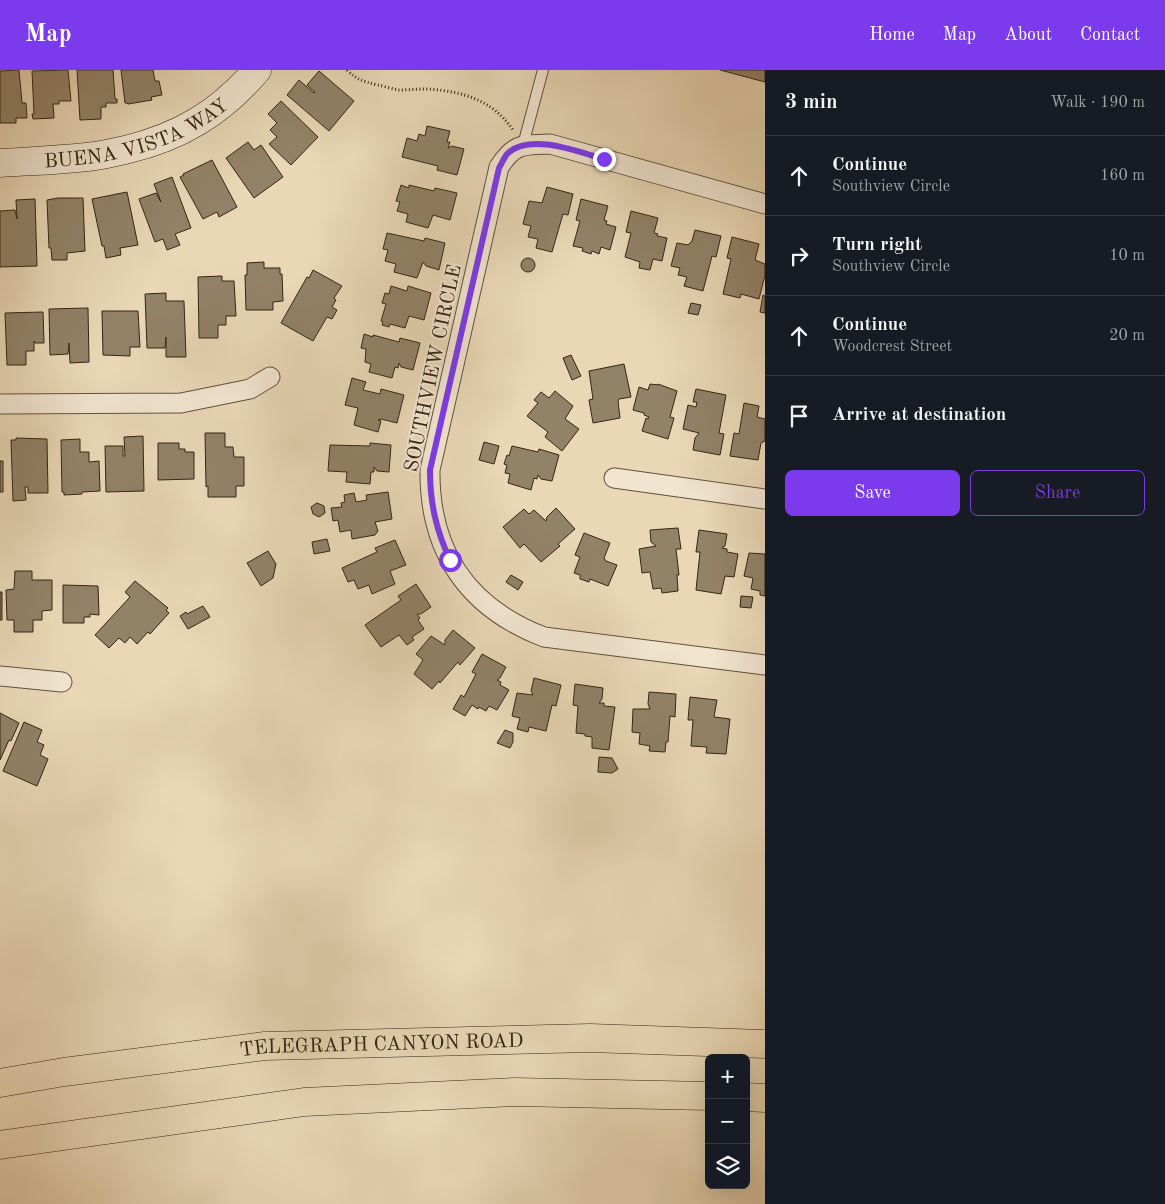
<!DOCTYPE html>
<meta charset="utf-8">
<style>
:root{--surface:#171b24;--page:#242831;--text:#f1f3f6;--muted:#9ea1a6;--line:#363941;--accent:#7c3aed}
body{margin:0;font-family:"Old Standard TT",serif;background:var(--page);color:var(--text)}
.controls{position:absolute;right:15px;bottom:15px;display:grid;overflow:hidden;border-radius:8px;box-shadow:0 5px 20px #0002}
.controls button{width:45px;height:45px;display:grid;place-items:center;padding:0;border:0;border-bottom:1px solid var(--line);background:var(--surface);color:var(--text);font:25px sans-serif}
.stop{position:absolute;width:15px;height:15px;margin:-11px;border:4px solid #7c3aed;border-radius:50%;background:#fff}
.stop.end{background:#7c3aed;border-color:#fff;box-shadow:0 1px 5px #0008}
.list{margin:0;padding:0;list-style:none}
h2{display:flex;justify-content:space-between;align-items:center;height:65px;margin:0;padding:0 20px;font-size:21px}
h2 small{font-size:16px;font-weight:400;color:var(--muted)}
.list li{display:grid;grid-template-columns:32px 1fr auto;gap:15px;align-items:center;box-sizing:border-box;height:80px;padding:0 20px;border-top:1px solid var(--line)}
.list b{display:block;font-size:19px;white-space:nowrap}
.list p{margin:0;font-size:16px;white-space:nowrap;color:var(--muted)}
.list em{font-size:16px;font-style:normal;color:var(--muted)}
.actions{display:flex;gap:10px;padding:15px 20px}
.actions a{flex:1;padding:11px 0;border:1px solid var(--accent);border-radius:8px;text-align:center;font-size:18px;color:var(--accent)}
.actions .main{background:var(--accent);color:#fff}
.icon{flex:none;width:28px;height:28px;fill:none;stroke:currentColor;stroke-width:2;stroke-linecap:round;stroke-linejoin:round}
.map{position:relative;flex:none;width:765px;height:1134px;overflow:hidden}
header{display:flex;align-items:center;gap:30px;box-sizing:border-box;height:70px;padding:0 25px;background:var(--accent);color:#fff}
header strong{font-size:24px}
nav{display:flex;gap:28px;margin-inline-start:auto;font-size:18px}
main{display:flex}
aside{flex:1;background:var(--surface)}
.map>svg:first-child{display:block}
.building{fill:#928268;stroke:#332614}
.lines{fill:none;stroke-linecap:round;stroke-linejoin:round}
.lane-casing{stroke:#60523c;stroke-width:12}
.street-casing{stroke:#60523c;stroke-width:21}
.secondary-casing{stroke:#332614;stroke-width:29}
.primary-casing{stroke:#332614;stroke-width:29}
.path{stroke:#332614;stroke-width:3;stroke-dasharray:1 2.5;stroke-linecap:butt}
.lane{stroke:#f1e5d0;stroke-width:10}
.street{stroke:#f1e5d0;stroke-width:19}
.secondary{stroke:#f1e5d0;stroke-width:28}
.primary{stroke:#e9d7b6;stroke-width:28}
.route{stroke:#7c3aed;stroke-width:6}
.labels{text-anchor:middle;stroke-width:4;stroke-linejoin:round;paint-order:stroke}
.street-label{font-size:20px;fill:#332614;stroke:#f1e5d0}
</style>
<header>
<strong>Map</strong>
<nav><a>Home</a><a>Map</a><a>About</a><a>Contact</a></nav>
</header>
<main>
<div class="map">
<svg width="765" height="1134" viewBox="0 0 765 1134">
<rect width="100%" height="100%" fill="#e9d7b6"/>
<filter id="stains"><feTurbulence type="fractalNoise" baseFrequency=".004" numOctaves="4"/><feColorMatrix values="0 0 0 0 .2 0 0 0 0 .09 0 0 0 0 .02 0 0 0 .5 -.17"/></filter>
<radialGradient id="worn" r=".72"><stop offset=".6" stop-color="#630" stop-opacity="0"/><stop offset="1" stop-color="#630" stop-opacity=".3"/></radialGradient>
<!-- building -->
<path class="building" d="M19 0 22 33H26L27 48H16V53H0V1Z
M68 0 71 31H59V34H53L54 48 33 49 32 44H34L32 1Z
M77 0H113L115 29H117V33H106V37H101V49L80 50Z
M121 0H153L155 11H159L162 25 151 27 152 30 128 34 127 33H125Z
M720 0H765V12Z
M319 1 354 31 329 61 287 25 299 10 314 23 315 22 307 15Z
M281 31 318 67 291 95 269 74 277 67 270 60 277 53 268 44Z
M427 56 450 61 447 72H450L448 78 452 76 464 79 457 105 437 100 438 96 402 87 407 68 417 71 419 64 425 66Z
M248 72 254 80 261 75 283 107 254 128 226 88Z
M212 90 237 137 219 147 217 142 203 149 180 107 184 105 183 104Z
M172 107 191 158 175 164 180 175 167 180 163 169 155 172 139 129 156 123 161 132 154 114Z
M401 115 409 118V115L434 121 435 118 457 123 450 150 433 145 428 158 406 152 408 144 397 141 400 132 396 131Z
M547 117 573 124 568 145 563 144 552 182 536 178 538 169 528 167 531 156 523 154 529 131 542 133Z
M127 122 138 175 120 178 121 185 106 188 104 176H102L92 129Z
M58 128H83L85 181 67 183V190H52L51 178H49L47 130Z
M35 129 37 196 0 197V141L15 140 17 149 16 130Z
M581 129 608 136 604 150 607 151 606 154 616 157 610 180 601 177 599 184 592 181 591 184 582 181 583 178 573 176 580 151 576 150Z
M631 141 658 148 654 163 658 164 657 166 667 168 662 191 653 189 650 200 639 198 640 192 625 187 631 163 626 162Z
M695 160 721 166 716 187 712 186 703 221 684 216 687 207 678 205 680 198 671 196 677 173 688 175 692 171Z
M387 163 424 171 425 168 445 173 439 200 426 196 423 192 417 208 394 202 396 194 385 191 388 180 383 179Z
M732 167 759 174 755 190 765 194V205L759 229 741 224 740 228 723 224 731 189 727 188Z
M521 195a7 7 0 1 1 14 0a7 7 0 1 1-14 0Z
M264 192V198H280V204H282L283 231 273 232V240H246L245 205H247V193Z
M313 200 342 216 334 228 336 230 332 237 337 240 332 249 327 247 313 271 281 253 307 207 309 208Z
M222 206V211H234L236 246H226V255H218V268H199L198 207Z
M391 216 407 221 408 216 431 223 424 250 409 246 405 258 390 254 389 257 382 255 383 252 381 251 386 234 382 233 385 223 389 224Z
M166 223V231H184L186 287H166V267L165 278H147L145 224Z
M763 225 765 226V243L760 242Z
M691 233 701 235 698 245 688 243Z
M88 238 89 292 70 293 69 273 68 284 50 285 49 239Z
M102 241H138L140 277H130V286L103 285Z
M43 242 44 273H35L34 271V281H26V295H7L5 243Z
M364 264 373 267V265L399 272 400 268 420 273 413 300 401 297 399 293 398 298 395 297 392 308 369 302 371 294 365 292 366 279 361 278Z
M571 285 581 306 572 310 563 288Z
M624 294 631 327 619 329 618 331 620 348 593 353 589 330 593 329 589 301Z
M352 308 366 312 363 320 380 324 381 319 404 325 397 353 381 349 378 350 381 351 378 362 354 355 358 338 345 335Z
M650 314 658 315V314L677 321 670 347 674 348 668 369 642 361 646 348 648 349 649 347 644 345V343L633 340 639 317 648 320Z
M696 319 726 325 719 363 724 364 720 385 693 380 695 368 699 363 683 359 688 335 696 337 697 332H693Z
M555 321 573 336 565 349 579 359 562 381 545 367 548 362 527 346 538 333 534 330 541 322 549 328Z
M744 333 759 336 757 347 765 349V371L761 373 758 390 730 386 734 363 739 364Z
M205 363H225V377H233L234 387H244V416H236V427H208V416L206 417Z
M143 366 144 421 106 422 105 376H123V386H125L124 367Z
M16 368 47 369 48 423H28V417H25L26 430 13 431 11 370H16Z
M80 369V382H89V392L99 391 100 421 82 422V424L64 425V422H62L61 370Z
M484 372 499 376 494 394 479 390Z
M158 373H179V379H185V382H194V409L158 410Z
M370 373 391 375 389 402 377 401 374 397V402H371L370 414 346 412 347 402 328 401 330 375 370 376Z
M512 376 538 382 539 379 559 385 552 411 541 409 538 405 537 409 534 408 531 420 508 413 510 404 505 403 507 395 504 394 507 385 509 386Z
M0 391H3V422H0Z
M388 422 392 449 375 452 378 461 375 465 352 469 351 460 340 462 338 450 333 451 331 438 342 437 341 433 345 432 344 425 354 423 356 432 367 430 366 425Z
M317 433 324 436 325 443 319 447 313 444 311 437Z
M556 438 575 459 558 474 560 476 541 492 524 474 520 478 503 457 524 439 529 444 534 440 546 451 547 447Z
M678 458 681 479H676L679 505H677L678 521 662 523 661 518 653 519 650 502 642 503 639 479 656 476 651 472 650 460Z
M699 460 727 464 725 476 722 478 727 479V482L738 484 734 507 725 506 721 524 696 520 700 482H696Z
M584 463 610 473 604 488 606 491 617 495 608 516 590 509 589 512 580 509V505L574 503 580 487 575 485Z
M327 469 330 481 314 484 312 472Z
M395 470 406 495 390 501 395 514 372 524 369 515 358 519 354 510 348 512 342 498 377 482 375 478Z
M268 481 276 494 273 508 261 516 247 493Z
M749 483 765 484V526L760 525V521L751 519 753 508 744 506Z
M15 501H32V510H52V540L42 541V550H33V562H14V550H7L6 520 14 519Z
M511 505 523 512 518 520 506 512Z
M135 511 168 538 166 540 169 543 150 564 148 562 137 574 130 567 125 573 119 568 109 578 95 565 130 527 125 522Z
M416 514 431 537 421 544H417L420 548 418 550 424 559 412 567 414 570 407 575 399 565 381 577 365 555 401 530 398 526Z
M63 515 98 516 99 545 90 544V547H84V553H63Z
M0 522H2V550H0Z
M741 526 753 527 751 538 740 537Z
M203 536 210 547 188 559 180 546 186 542 187 544Z
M453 560 475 578 460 595 458 592 440 613 439 611 432 619 414 604 423 590 416 584 431 566 445 575V570Z
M482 584 506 597 500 608 497 610 501 612 500 615 509 620 497 640 489 636 486 641 479 637 478 639 472 635 465 646 453 639 461 625 464 627 476 604 472 602Z
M534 608 561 615 556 636 552 635 546 661 529 657 528 662 517 659 520 648 512 646 517 623 533 625 531 621Z
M575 614 603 618 602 629 599 633H604V636L615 637 609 680 592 678V667L585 666V664L576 663 578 636 573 635Z
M649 622 676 624 675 647 670 646 668 672H666L665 682 649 681 650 676 639 674 640 663 632 662 633 639H650L648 634Z
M690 627 717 630 714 647 730 649 726 684 706 683 707 677 691 676 693 650H688Z
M0 643 19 653 11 671 9 670 0 690Z
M24 652 42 660 37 672 44 675 40 685 48 689 37 716 3 701Z
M505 660 513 663V672L510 678 497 673Z
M599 687 612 688 618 699 612 703 598 702Z"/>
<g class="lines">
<!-- lane casing -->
<g class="lane-casing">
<path id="lane" d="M523 75 543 0"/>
</g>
<!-- street casing -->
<g class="street-casing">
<path id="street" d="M765 134 550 74C522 75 515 73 499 97L430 400C429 481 468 538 544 567L765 595
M0 334 181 333 250 319 270 307
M614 408 765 429
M0 606 62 612"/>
</g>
<!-- secondary casing -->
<g class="secondary-casing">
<g id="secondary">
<path id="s1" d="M0 93C32 91 64 90 95 86 105 85 115 82 125 80 180 67 220 43 257 0"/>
</g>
</g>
<!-- primary casing -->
<g class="primary-casing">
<g id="primary">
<path id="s2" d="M0 1013 64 1002 265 976 590 968 765 974"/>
<path d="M746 1027 765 1028"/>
<path d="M0 1075 304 1032 515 1022 709 1026"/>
</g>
</g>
<!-- path -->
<path class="path" d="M347 0C357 10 363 11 377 15 384 16 392 19 399 20 408 20 417 19 426 19 461 21 492 29 513 60"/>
<!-- lane -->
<use href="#lane" class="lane"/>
<!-- street -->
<use href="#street" class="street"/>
<!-- secondary -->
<use href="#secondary" class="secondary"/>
<!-- primary -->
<use href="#primary" class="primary"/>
</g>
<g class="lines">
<!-- route -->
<path class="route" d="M450 490C436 460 430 433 430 400L499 98C502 93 504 88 507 84 529 62 579 82 604 89"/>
</g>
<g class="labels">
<!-- street labels -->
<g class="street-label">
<text dy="7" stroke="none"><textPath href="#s1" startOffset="141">BUENA VISTA WAY</textPath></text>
<text transform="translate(432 298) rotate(-78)" y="7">SOUTHVIEW CIRCLE</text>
<text dy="7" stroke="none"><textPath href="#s2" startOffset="384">TELEGRAPH CANYON ROAD</textPath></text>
</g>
</g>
<rect width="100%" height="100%" filter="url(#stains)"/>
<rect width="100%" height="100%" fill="url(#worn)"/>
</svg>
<div class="controls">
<button>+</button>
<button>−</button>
<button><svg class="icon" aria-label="layers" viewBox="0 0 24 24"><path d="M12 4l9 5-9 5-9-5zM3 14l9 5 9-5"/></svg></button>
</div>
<div class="stop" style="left:450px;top:490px"></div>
<div class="stop end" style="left:604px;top:89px"></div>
</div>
<aside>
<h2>3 min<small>Walk · 190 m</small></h2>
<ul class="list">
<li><svg class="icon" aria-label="ahead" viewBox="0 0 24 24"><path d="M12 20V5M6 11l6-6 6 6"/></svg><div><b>Continue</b><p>Southview Circle</p></div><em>160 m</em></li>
<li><svg class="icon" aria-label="right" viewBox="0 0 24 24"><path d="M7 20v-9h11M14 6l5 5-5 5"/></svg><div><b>Turn right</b><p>Southview Circle</p></div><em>10 m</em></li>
<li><svg class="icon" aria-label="ahead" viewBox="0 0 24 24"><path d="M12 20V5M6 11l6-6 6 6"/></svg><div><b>Continue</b><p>Woodcrest Street</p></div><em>20 m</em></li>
<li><svg class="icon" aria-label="arrive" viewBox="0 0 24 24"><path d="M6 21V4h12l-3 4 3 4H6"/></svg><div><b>Arrive at destination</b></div></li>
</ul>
<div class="actions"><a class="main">Save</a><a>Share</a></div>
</aside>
</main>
